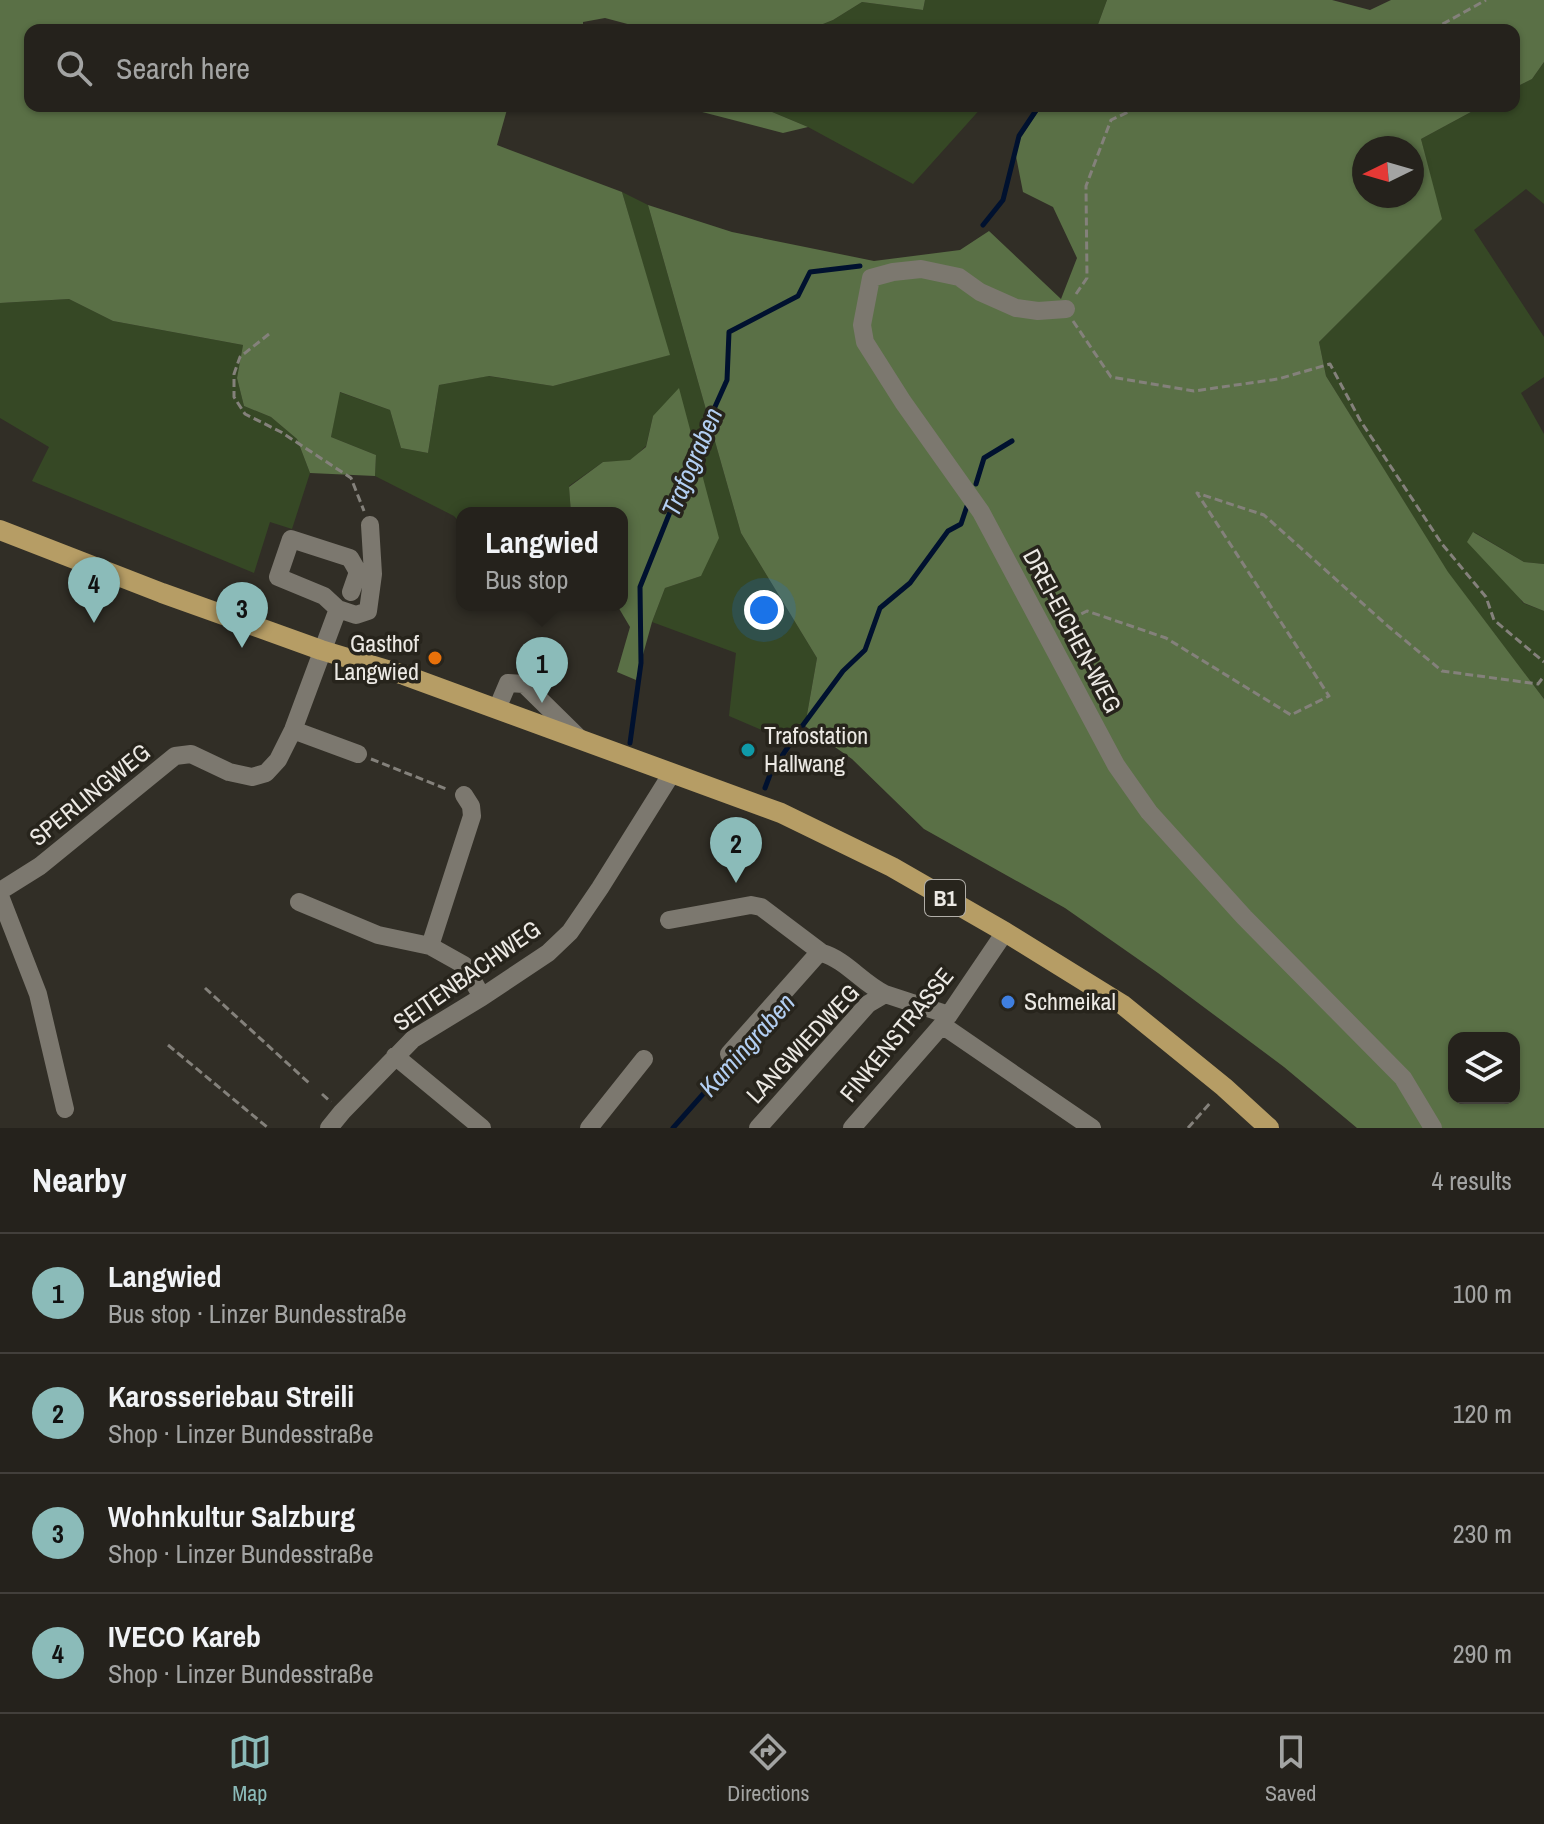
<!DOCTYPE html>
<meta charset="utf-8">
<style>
:root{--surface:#25221c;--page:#2d2a25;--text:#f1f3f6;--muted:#a3a4a3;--line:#423f3b;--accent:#8bbbb9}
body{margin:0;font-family:"Archivo Narrow",sans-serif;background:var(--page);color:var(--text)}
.controls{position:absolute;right:24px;bottom:24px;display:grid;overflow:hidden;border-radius:16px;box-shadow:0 2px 6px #0004}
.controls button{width:72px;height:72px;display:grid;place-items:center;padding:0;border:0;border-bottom:2px solid var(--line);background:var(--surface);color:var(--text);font:40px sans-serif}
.compass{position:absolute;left:1352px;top:136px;width:72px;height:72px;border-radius:50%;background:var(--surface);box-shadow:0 2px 6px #0004;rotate:265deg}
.you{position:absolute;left:764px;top:610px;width:28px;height:28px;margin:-20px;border:6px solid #fff;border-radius:50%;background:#1a73e8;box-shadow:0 0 0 12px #1a73e833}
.badge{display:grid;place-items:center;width:52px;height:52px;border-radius:50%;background:var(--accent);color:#111;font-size:26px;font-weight:700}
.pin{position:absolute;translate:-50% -66px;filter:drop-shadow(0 2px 4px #0008)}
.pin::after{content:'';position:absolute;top:42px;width:28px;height:24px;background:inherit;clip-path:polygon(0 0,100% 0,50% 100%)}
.popup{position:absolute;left:456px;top:507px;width:172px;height:104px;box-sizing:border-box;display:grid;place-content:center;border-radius:16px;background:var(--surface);filter:drop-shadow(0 2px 6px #0005);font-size:26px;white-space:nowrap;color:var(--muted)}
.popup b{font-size:30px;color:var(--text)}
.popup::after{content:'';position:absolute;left:50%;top:100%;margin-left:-16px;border:16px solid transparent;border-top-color:var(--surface)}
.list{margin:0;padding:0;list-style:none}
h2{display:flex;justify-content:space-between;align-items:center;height:104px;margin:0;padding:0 32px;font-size:34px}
h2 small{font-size:26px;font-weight:400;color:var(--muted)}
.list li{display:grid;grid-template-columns:52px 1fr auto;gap:24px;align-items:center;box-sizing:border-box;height:120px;padding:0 32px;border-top:2px solid var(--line)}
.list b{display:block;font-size:30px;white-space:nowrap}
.list p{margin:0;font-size:26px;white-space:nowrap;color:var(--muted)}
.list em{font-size:26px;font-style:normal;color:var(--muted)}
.icon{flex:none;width:44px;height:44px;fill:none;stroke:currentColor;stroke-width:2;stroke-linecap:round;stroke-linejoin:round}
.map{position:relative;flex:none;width:1544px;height:1128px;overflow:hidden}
.search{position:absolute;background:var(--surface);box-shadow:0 2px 6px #0004;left:24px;right:24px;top:24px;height:88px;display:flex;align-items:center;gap:20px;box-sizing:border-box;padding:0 28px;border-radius:16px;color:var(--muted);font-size:30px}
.sheet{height:584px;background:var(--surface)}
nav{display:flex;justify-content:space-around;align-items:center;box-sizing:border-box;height:112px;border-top:2px solid var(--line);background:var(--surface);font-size:22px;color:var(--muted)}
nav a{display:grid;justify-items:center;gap:4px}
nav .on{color:var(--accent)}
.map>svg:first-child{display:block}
.green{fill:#364825}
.forest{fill:#5a7046;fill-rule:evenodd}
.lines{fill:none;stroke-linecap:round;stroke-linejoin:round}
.stream{stroke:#00112f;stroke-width:5}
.path{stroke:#84817b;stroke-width:3;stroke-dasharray:8 4;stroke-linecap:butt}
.minor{stroke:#7c786f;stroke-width:18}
.major{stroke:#b69d65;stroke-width:20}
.food-dot{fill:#e8710a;stroke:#27241c;stroke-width:3}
.culture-dot{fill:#0f9aa8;stroke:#27241c;stroke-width:3}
.shop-dot{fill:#3f7fe0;stroke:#27241c;stroke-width:3}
.labels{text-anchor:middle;stroke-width:7;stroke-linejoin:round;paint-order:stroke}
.shield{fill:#27241c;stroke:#b1aea8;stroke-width:2}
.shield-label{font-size:22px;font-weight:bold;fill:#ece9e4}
.street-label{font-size:24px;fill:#ece9e4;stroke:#27241c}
.poi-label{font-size:24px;fill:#ece9e4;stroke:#27241c;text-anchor:start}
.water-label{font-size:26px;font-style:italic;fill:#b3cff3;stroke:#27241c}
</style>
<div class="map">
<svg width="1544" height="1128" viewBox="0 0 1544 1128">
<rect width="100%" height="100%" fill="#312e26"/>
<!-- green -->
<path class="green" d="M925 0H1107L1096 30H808L833 20 862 2 923 10Z
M1544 62V204L1526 189 1474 230 1544 337V377L1521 393 1544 434V564L1524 562 1474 532 1523 603 1544 611V699L1448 573 1326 376 1319 342 1441 219 1421 139 1482 106H1514V88L1532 79Z
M758 106H983L913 184 808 127Z
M622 192 648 205 741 533 817 658 805 726 792 743 729 716 736 653 652 622 665 588 701 576 653 416 646 446 630 461 603 462 569 486 571 513H462V525L454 516 375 476 376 455 331 437 339 392 390 410 401 448 428 453 439 385 488 376 553 386 669 355Z
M69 299 113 321 243 345 237 378 244 406 271 417 297 439 310 473 292 529 270 522 254 573 32 481 49 447 0 418V303Z"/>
<!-- forest -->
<path class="forest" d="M0 0H925L923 10 862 2 833 20 808 30H650L605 18 583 22V30H30V106H508L497 145 622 192 670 355 553 386 489 376 439 385 428 453 401 448 390 410 340 392 331 437 376 455 375 476 310 473 297 439 271 417 244 406 237 378 243 345 113 321 69 299 0 303Z
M1107 0H1332L1370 10 1391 0H1544V62L1532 79 1514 88V30H1096Z
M679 106H758L808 127 783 133Z
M1042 106H1482L1421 139 1442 219 1319 342 1326 376 1448 572 1544 699V1128H1357L1284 1067 1158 973 1065 908 924 829 852 759 805 726 817 658 741 533 648 205 732 232 874 261 960 250 989 231 1061 299 1077 258 1053 207 1023 192 1014 146ZM1364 148H1412V196H1364ZM1454 1038H1514V1098H1454Z
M679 388 719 538 701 576 665 588 652 622 636 680 617 672 630 627 617 605H622V513H571L569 487 603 462 630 460 646 447 653 416Z
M1473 532 1524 562 1544 564V611L1524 603 1467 542Z"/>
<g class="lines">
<!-- stream -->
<path class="stream" d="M1109 30 1111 28
M983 225 1003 200 1019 136 1039 106
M976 484 984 458 1012 441
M630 743 641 663 640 587 688 467 727 380 729 332 798 296 810 272 860 266
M765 788 771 772 803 725 843 671 865 650 880 608 910 583 948 531 961 524 967 506
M673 1128 735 1058"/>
<!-- path -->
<path class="path" d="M1432 30 1486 0
M1076 294 1087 278 1086 186 1111 120 1141 106
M1073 321 1111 377 1194 391 1278 379 1330 364 1360 420 1442 544 1486 597 1494 620 1544 662
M269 334 240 357 234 374V397L245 414 281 432 351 478 364 511
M1060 625 1087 611 1166 638 1291 715 1329 696 1197 493 1264 515 1389 627 1442 671 1538 684 1544 676
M371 759 449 790
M205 988 309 1083
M168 1045 267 1127
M322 1094 331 1102
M1188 1128 1211 1102"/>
<!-- minor -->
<path class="minor" d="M1066 309 1038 311 1016 308 980 292 959 277 921 269 893 272 871 278 862 325 865 342 903 402 981 512 1116 765 1149 812 1244 917 1403 1078 1433 1128
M338 609 324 596 278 577 291 539 350 558 358 572 351 592
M497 709 508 683 524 684 579 738
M293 730 358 754
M0 891 40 866 175 756 191 754 229 772 252 777 266 773 278 760 293 730 338 609 356 615 368 611 373 574 370 525
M0 896 38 994 65 1109
M299 902 378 935 430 946 464 965 482 997
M669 920 751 905 761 907 822 953
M430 946 472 816 471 806 464 795
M942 1025 1092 1128
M729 1054 816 956 822 953C846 960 862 983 885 994
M395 1056 482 1128
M329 1128 342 1112 413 1039 482 997 548 953 570 932 600 888 672 773
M589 1128 644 1059
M758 1128 868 1004 885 994 949 1015
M852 1128 942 1025 1005 932"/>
<!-- major -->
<path class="major" d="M0 530 162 593 321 650 404 675 781 813 892 867 1005 932 1123 1005 1224 1087 1269 1128"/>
</g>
<!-- markers -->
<circle class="food-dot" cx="435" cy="658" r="8"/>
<circle class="culture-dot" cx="748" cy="750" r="8"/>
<circle class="shop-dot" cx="1008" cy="1002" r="8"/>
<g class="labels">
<!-- shield labels -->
<rect class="shield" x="925" y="880" width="40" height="36" rx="6"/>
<g class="shield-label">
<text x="945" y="906">B1</text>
</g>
<!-- street labels -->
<g class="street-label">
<text transform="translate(1072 631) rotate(62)" y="8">DREI-EICHEN-WEG</text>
<text transform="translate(90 795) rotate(-39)" y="8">SPERLINGWEG</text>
<text transform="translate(467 976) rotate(-35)" y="8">SEITENBACHWEG</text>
<text transform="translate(897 1035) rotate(-51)" y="8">FINKENSTRASSE</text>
<text transform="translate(803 1044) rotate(-47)" y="8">LANGWIEDWEG</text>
</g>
<!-- poi labels -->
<g class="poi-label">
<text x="419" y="652" text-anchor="end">Gasthof<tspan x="419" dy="28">Langwied</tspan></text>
<text x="764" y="744">Trafostation<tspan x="764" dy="28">Hallwang</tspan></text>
<text x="1024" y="1010">Schmeikal</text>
</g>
<!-- water labels -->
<g class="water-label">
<text transform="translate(692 462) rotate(-67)" y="9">Trafograben</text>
<text transform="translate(747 1045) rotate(-48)" y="9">Kamingraben</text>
</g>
</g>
</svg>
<div class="controls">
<button><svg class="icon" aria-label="layers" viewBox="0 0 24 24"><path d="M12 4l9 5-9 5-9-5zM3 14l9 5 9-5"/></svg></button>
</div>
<svg class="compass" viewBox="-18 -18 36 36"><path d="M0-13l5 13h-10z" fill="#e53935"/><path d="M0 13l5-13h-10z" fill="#a3a4a3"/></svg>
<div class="you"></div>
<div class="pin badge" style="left:542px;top:703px">1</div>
<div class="popup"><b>Langwied</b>Bus stop</div>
<div class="pin badge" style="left:736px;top:883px">2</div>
<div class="pin badge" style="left:242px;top:648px">3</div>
<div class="pin badge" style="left:94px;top:623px">4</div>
<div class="search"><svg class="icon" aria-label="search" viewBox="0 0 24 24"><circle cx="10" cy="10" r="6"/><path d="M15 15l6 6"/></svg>Search here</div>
</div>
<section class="sheet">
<h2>Nearby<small>4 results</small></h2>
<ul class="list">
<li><span class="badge">1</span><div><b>Langwied</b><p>Bus stop · Linzer Bundesstraße</p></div><em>100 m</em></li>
<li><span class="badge">2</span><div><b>Karosseriebau Streili</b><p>Shop · Linzer Bundesstraße</p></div><em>120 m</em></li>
<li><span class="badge">3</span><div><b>Wohnkultur Salzburg</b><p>Shop · Linzer Bundesstraße</p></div><em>230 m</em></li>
<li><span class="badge">4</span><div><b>IVECO Kareb</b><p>Shop · Linzer Bundesstraße</p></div><em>290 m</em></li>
</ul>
</section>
<nav>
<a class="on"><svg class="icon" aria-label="map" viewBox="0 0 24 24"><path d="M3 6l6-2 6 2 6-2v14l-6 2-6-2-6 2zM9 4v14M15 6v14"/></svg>Map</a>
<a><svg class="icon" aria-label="directions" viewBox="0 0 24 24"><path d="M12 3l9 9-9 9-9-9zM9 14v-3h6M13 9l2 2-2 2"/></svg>Directions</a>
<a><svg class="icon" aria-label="saved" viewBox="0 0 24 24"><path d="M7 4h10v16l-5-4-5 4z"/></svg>Saved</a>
</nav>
